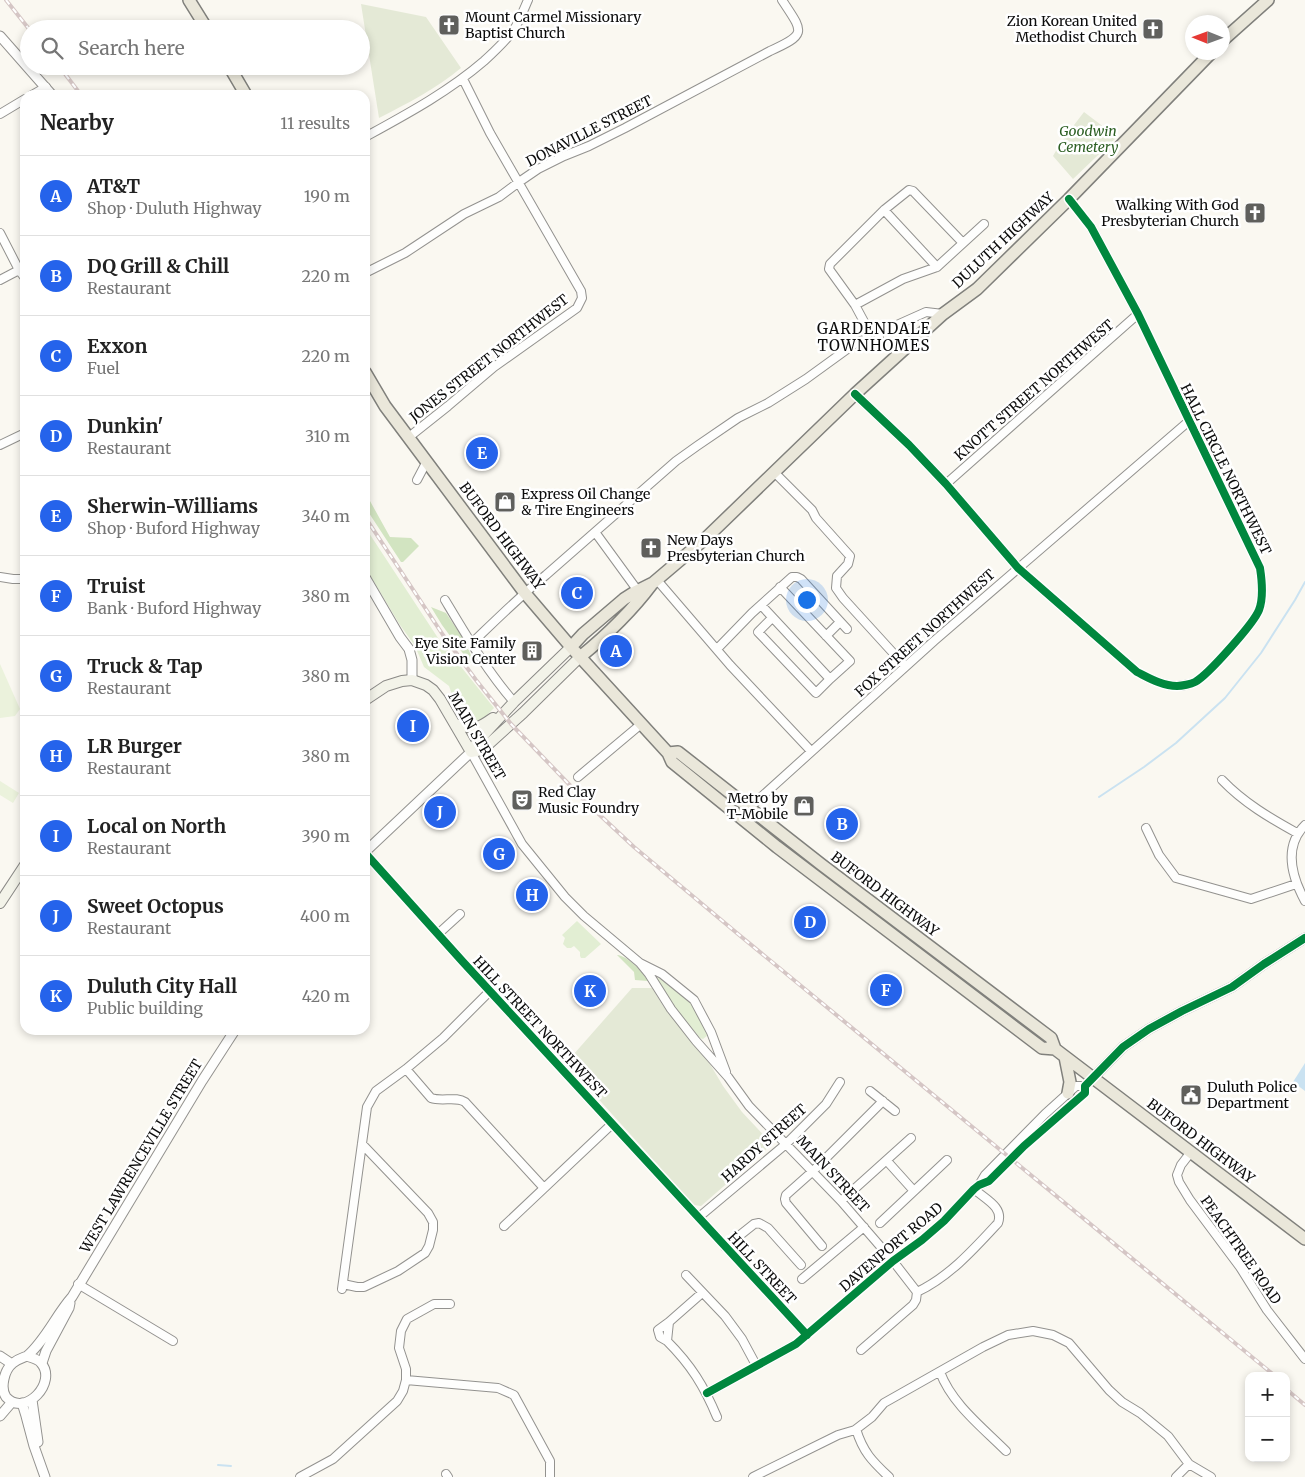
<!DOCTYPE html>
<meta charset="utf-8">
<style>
:root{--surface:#fff;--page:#f2f2f2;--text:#222;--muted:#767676;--line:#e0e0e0;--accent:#2563eb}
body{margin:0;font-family:Merriweather,serif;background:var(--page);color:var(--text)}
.controls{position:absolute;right:15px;bottom:15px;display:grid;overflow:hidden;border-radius:10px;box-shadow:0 2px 8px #0003}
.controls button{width:45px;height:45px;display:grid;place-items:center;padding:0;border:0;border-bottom:1px solid var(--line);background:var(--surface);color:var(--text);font:25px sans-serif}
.compass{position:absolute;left:1185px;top:15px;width:45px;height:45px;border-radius:50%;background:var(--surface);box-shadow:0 2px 8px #0003;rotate:271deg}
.you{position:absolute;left:806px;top:599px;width:18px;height:18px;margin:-12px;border:4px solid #fff;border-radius:50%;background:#1a73e8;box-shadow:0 0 0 8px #1a73e833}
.badge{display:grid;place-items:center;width:32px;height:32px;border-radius:50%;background:var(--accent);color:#fff;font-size:16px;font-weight:700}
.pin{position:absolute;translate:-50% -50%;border:2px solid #fff;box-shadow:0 1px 5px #0006}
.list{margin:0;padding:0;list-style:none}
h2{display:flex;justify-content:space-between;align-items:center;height:65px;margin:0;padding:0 20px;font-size:21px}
h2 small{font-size:16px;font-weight:400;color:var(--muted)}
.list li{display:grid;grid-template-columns:32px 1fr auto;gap:15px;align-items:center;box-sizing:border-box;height:80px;padding:0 20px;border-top:1px solid var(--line)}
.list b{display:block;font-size:19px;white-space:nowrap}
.list p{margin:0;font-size:16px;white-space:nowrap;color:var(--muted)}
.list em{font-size:16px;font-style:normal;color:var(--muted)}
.icon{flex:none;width:28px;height:28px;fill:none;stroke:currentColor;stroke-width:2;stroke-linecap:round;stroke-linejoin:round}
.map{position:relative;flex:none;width:1305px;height:1477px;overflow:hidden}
.search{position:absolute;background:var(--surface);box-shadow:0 2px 8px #0003;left:20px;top:20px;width:350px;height:55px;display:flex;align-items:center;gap:12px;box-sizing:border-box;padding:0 18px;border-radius:28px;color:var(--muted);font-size:19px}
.panel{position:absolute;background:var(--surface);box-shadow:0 2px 8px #0003;left:20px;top:90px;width:350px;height:945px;border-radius:15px}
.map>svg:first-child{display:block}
.green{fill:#e2eed3}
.forest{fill:#d2e4c1}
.cemetery{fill:#e4e9d6}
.pitch{fill:#ebf2dc}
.water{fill:#cae2f1}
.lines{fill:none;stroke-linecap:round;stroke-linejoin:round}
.stream{stroke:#cae2f1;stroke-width:2}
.minor-casing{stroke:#93928f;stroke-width:10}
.tertiary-casing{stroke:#93928f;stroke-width:11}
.secondary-casing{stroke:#8a8986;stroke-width:12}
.primary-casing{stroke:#80807c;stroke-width:14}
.minor{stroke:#fefefd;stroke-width:8}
.tertiary{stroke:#fefefd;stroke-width:9}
.secondary{stroke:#f3f3e9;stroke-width:10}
.primary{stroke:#eae7da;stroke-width:11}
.rail-casing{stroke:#d5c6c5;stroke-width:4}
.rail{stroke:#fff;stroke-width:2;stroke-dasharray:5.5;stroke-linecap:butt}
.cycleway-casing{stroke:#fff;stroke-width:11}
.cycleway{stroke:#00873e;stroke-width:8}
.labels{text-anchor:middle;stroke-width:5;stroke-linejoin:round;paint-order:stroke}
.poi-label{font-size:14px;fill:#0c0c0c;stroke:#fff;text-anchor:start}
.street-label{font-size:14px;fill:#0c0c0c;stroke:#fff}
.park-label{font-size:14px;font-style:italic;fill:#2b5e22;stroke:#fff}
.neighbourhood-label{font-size:15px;letter-spacing:1px;fill:#0c0c0c;stroke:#fff}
</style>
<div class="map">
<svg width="1305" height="1477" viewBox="0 0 1305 1477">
<rect width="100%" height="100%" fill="#faf8f1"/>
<!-- green -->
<path class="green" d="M365 527 438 638 494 708 480 722H471L463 718 457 709 449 686 424 667 415 646 400 625 365 567Z
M577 921 601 944 585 958H581L580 956V952L574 946 571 948H567L563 944 565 938 562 935Z
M658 977 690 1001 708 1035 703 1039 700 1038 673 1006 657 980Z"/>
<!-- forest -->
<path class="forest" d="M365 501H370L390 537 411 538 419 546 403 562H401L365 507Z
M431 607 446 613 466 643 474 663H470L442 625Z
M617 955C628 956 642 971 648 981L635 980 634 972Z"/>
<!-- cemetery -->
<path class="cemetery" d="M361 4 426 17 461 68C436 89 408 103 379 118Z
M1084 112 1117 137 1073 179 1053 156 1061 142Z
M632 988H652L663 1006 707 1059 723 1086 742 1112 771 1143 770 1146 701 1206 694 1205 566 1063Z"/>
<!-- pitch -->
<path class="pitch" d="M0 664 20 709 15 716 0 718Z
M0 781 19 793 13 803 0 795Z"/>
<!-- water -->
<path class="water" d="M1305 1063V1091L1293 1082Z"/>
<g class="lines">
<!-- stream -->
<path class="stream" d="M1099 797 1144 767 1176 743 1225 698 1261 653 1295 600 1305 582
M218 1465 231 1466"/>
<!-- minor casing -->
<g class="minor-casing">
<path id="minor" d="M32 95 46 87
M0 114 25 99
M365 137C407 114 448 92 484 61 495 51 507 40 515 28 520 19 524 9 528 0
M884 210 937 267
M0 233 19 270 25 278
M365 273 405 253 464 214 499 197 519 182 538 169 564 156 589 146 625 128 770 51C808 34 803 32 782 0
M0 280 19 270
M855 305 903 279 937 267 984 224
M867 336a6 6 0 1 1 12 0a6 6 0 1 1-12 0Z
M869 331 855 305 829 269 830 264 884 210 909 190 913 191 963 243
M879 333 926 312 943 314
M855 394 909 445 946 484 1018 568 1137 672C1149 678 1162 686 1177 686 1182 686 1191 684 1195 682 1208 675 1254 623 1259 610 1264 597 1262 581 1260 568L1138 314 1091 227 1069 199
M409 437 448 406 494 367 577 308 582 298 581 291 490 133 463 79
M0 445 25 433
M774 472 812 510 816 518 850 556 848 564 837 576 836 588 843 598 905 666
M417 480 427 461
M946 484 1138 314
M595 532 638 591
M0 577 13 579H25
M657 580 730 665 811 751
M780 587 850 661 830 679
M445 600C466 635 487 671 514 702
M761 605 830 679 816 693 758 632 772 618
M826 636 840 622
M471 644C496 620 520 596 546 575L676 461 697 446 738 418 768 403 806 379 857 342 867 339
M717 649 752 613 792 577H797L801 579 847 629
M471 752 522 844 565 897 584 916 640 963 662 974 694 1000 711 1032 726 1072
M578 777 640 725
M1222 780C1244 803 1270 818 1297 833
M749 808 934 641 1189 421
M1305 825C1283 847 1292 877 1305 901
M1146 828 1159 855 1176 878 1251 899 1296 884
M365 853 463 962 807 1335
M438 934 460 914
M640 963 649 974 671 1009 696 1041 728 1077 749 1106 841 1201 893 1261 917 1292
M406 1069 431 1098C442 1102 456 1096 465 1102L544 1188
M870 1091 895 1111
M1191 1152 1181 1165 1177 1175 1179 1182 1190 1200 1240 1267 1267 1310 1305 1359
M887 1161 914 1191
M979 1185 985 1175 1045 1114 1076 1086H1085
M841 1201 911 1138
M699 1217 786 1144 826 1104 840 1082
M880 1223 947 1160
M504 1226 612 1124
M822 1246 786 1203 785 1199 786 1195 813 1171 883 1101
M725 1247 754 1224 759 1223 768 1228 801 1265
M686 1275 725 1316 742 1339 756 1365
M802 1279 864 1227
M78 1284 173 1341
M343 1284 357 1287H364L398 1271 425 1253 429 1246 433 1230V1222L428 1213 362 1144
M342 1289 367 1107 376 1091 406 1069 443 1038 490 991
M917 1292C949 1277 974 1249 998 1223 1004 1207 985 1199 974 1189
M702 1293 669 1322 667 1341C691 1365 704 1386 717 1417
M667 1341 660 1337 658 1330 669 1322
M861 1350 913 1305 916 1300 917 1292
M940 1372C952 1404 982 1427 1006 1451
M406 1380 498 1388 514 1395 550 1461V1477
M707 1393 796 1344 893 1261 922 1240 944 1221 974 1189 979 1185 989 1181 1024 1146 1085 1093V1086L1092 1079
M856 1429C863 1452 872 1461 889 1477
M446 1474 448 1477
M300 1477 333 1459 397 1401 403 1391 406 1380V1369L399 1348 401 1331 407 1319 434 1304H450
M753 1477 838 1435 855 1430 872 1417 884 1403 983 1347 1008 1335 1033 1331 1053 1335 1069 1343 1109 1390 1122 1402 1140 1413 1168 1436 1189 1464 1211 1477
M1176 1477 1189 1464"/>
</g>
<!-- tertiary casing -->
<g class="tertiary-casing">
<path id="tertiary" d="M0 36 52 95
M365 577 400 637 409 649 412 660V680
M365 852 471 752
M1092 1079 1123 1047 1149 1029 1182 1011 1232 987 1264 964 1305 938
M0 1356 12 1364
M27 1356C45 1341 56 1315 72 1297L202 1081 235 1030
M27 1356C32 1358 38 1359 41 1363 58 1382 25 1418 6 1397 0 1388 4 1370 13 1363 18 1359 22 1358 27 1356Z
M42 1363 46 1351 69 1308 70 1303
M32 1400 38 1442
M22 1403 26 1416 34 1446 45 1477
M0 1416 12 1402"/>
</g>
<!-- secondary casing -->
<g class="secondary-casing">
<path id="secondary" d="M365 700 386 686 402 681 412 680 426 685 433 690 440 699 471 752
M455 724C475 730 476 730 493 718
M471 752 482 750 523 713 580 657
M471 752 477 742 514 702 571 647
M0 903 25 865"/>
</g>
<!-- primary casing -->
<g class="primary-casing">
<path id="primary" d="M189 0 207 29
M1222 41 1268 0
M229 66 246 95
M365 372 385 406 524 592 571 647 668 753 672 762 777 847 1042 1048 1055 1049
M571 647 583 634 624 599 635 592 653 583 706 538 855 394 943 314 977 289 1069 199 1212 52
M580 657C607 635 631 612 652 584
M668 753 678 752 822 865 1051 1038 1055 1049 1305 1239
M1065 1057 1070 1082 1068 1093"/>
</g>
<!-- minor -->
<use href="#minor" class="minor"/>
<!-- tertiary -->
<use href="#tertiary" class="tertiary"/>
<!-- secondary -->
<use href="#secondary" class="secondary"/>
<!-- primary -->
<use href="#primary" class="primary"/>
<!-- rail casing -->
<g class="rail-casing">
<path id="rail" d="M6 0 29 29
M59 66 81 95
M365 517 443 635 476 680 511 724 589 805 634 847 738 934 1275 1376
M1286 1389 1305 1405"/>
</g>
<!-- rail -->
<use href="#rail" class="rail"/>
<!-- cycleway casing -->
<g class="cycleway-casing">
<path id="cycleway" d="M855 394 909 445 946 484 1018 568 1137 672C1149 678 1162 686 1177 686 1182 686 1191 684 1195 682 1208 675 1254 623 1259 610 1264 597 1262 581 1260 568L1138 314 1091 227 1069 199
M365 853 463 962 807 1335
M707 1393 796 1344 893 1261 922 1240 944 1221 974 1189 979 1185 989 1181 1024 1146 1085 1093V1086L1123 1047 1149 1029 1182 1011 1232 987 1264 964 1305 938"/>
</g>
<!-- cycleway -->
<use href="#cycleway" class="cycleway"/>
</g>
<!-- icons -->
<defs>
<g id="church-square" transform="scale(1.125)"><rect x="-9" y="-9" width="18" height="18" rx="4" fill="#5f5f5c" stroke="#fff"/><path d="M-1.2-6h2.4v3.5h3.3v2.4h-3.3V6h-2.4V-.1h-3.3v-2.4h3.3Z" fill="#fff"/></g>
<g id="shop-square" transform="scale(1.125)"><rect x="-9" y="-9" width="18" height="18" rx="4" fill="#5f5f5c" stroke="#fff"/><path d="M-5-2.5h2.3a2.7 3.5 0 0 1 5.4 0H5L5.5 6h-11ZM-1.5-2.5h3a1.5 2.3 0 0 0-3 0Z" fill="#fff"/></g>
<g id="building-square" transform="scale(1.125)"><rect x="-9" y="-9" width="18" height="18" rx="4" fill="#5f5f5c" stroke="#fff"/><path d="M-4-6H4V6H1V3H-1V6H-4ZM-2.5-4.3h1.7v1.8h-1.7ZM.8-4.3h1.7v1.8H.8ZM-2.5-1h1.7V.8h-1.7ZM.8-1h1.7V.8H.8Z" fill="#fff"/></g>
<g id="theatre-square" transform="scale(1.125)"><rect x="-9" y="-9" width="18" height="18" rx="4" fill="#5f5f5c" stroke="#fff"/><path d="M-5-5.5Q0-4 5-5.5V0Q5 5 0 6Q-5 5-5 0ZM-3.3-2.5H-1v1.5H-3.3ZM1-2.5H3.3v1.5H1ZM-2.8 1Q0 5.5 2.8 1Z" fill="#fff"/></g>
<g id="civic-square" transform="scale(1.125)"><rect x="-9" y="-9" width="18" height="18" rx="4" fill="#5f5f5c" stroke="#fff"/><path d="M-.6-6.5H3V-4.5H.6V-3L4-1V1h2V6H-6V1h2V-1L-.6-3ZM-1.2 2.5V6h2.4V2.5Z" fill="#fff"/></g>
</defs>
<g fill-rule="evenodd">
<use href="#church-square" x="449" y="25"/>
<use href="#church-square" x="1153" y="29"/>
<use href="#church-square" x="1255" y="213"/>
<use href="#shop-square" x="505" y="502"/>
<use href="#church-square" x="651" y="548"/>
<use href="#building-square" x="532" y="651"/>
<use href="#theatre-square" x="522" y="800"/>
<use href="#shop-square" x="804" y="806"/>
<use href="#civic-square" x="1191" y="1095"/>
</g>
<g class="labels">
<!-- poi labels -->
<g class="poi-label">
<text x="465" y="22">Mount Carmel Missionary<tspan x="465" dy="16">Baptist Church</tspan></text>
<text x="1137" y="26" text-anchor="end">Zion Korean United<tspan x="1137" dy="16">Methodist Church</tspan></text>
<text x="1239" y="210" text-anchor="end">Walking With God<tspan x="1239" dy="16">Presbyterian Church</tspan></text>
<text x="521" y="499">Express Oil Change<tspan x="521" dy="16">&amp; Tire Engineers</tspan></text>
<text x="667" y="545">New Days<tspan x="667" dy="16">Presbyterian Church</tspan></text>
<text x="516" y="648" text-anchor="end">Eye Site Family<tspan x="516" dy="16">Vision Center</tspan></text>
<text x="538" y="797">Red Clay<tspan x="538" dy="16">Music Foundry</tspan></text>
<text x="788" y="803" text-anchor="end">Metro by<tspan x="788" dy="16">T-Mobile</tspan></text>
<text x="1207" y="1092">Duluth Police<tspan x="1207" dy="16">Department</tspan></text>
</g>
<!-- street labels -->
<g class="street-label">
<text transform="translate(589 131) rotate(-27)" y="5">DONAVILLE STREET</text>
<text transform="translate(1003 240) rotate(-43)" y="5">DULUTH HIGHWAY</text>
<text transform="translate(489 358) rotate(-38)" y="5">JONES STREET NORTHWEST</text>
<text transform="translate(1034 390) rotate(-41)" y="5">KNOTT STREET NORTHWEST</text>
<text transform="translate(1226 469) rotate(64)" y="5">HALL CIRCLE NORTHWEST</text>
<text transform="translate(502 536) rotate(53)" y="5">BUFORD HIGHWAY</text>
<text transform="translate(925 633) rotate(-42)" y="5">FOX STREET NORTHWEST</text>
<text transform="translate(477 736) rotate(60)" y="5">MAIN STREET</text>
<text transform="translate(885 894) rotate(37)" y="5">BUFORD HIGHWAY</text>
<text transform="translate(540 1027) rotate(47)" y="5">HILL STREET NORTHWEST</text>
<text transform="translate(1201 1141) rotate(37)" y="5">BUFORD HIGHWAY</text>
<text transform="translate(764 1143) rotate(-42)" y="5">HARDY STREET</text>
<text transform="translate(141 1156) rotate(-59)" y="5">WEST LAWRENCEVILLE STREET</text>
<text transform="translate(833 1174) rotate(47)" y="5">MAIN STREET</text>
<text transform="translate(891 1247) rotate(-40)" y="5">DAVENPORT ROAD</text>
<text transform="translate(1241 1250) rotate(55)" y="5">PEACHTREE ROAD</text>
<text transform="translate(762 1268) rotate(47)" y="5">HILL STREET</text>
</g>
<!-- park labels -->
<g class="park-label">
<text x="1088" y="136">Goodwin<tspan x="1088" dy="16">Cemetery</tspan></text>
</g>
<!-- neighbourhood labels -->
<g class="neighbourhood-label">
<text x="874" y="334">GARDENDALE<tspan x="874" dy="17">TOWNHOMES</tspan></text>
</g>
</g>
</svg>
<div class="controls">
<button>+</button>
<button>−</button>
</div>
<svg class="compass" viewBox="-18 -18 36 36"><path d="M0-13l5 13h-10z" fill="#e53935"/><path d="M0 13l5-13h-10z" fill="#767676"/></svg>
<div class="you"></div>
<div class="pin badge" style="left:616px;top:651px">A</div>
<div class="pin badge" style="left:842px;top:824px">B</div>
<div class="pin badge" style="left:577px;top:593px">C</div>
<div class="pin badge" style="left:810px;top:922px">D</div>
<div class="pin badge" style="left:482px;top:453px">E</div>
<div class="pin badge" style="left:886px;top:990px">F</div>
<div class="pin badge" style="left:499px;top:854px">G</div>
<div class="pin badge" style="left:532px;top:895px">H</div>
<div class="pin badge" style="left:413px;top:726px">I</div>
<div class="pin badge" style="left:440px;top:812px">J</div>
<div class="pin badge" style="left:590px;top:991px">K</div>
<div class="search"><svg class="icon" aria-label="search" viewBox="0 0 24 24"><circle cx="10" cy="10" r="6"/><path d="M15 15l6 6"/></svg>Search here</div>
<section class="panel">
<h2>Nearby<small>11 results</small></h2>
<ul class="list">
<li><span class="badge">A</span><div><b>AT&amp;T</b><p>Shop · Duluth Highway</p></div><em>190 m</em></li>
<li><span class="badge">B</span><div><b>DQ Grill &amp; Chill</b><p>Restaurant</p></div><em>220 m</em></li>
<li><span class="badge">C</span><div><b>Exxon</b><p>Fuel</p></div><em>220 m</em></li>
<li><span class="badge">D</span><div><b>Dunkin'</b><p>Restaurant</p></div><em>310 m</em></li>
<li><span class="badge">E</span><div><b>Sherwin-Williams</b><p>Shop · Buford Highway</p></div><em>340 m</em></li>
<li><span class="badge">F</span><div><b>Truist</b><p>Bank · Buford Highway</p></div><em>380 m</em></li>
<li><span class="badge">G</span><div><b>Truck &amp; Tap</b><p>Restaurant</p></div><em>380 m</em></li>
<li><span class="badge">H</span><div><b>LR Burger</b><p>Restaurant</p></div><em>380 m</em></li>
<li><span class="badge">I</span><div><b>Local on North</b><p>Restaurant</p></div><em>390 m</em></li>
<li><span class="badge">J</span><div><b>Sweet Octopus</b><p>Restaurant</p></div><em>400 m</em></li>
<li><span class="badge">K</span><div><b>Duluth City Hall</b><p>Public building</p></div><em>420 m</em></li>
</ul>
</section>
</div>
